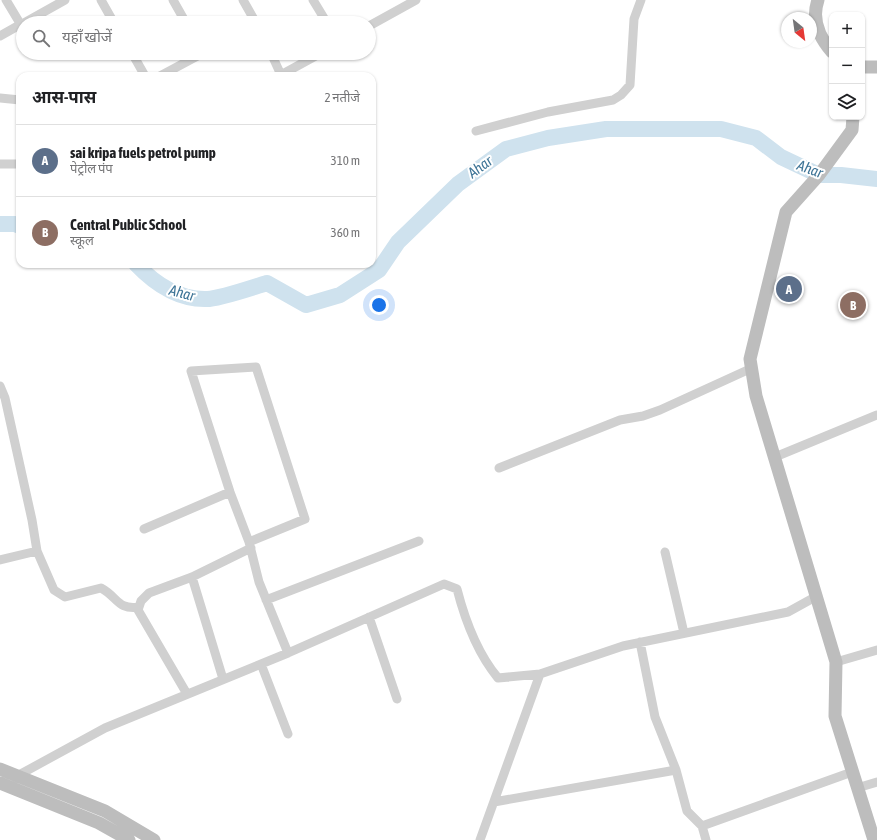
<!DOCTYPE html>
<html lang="hi">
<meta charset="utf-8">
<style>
:root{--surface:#fff;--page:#f2f2f2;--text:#202124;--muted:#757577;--line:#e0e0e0;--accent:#e63946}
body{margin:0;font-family:"Asap Condensed","Noto Sans Devanagari",sans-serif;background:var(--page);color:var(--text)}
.controls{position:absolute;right:12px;top:12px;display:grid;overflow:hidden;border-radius:8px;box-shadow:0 1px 3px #0004}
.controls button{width:36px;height:36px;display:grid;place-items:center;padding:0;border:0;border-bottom:1px solid var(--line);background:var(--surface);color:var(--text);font:20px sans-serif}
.compass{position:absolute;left:781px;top:12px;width:36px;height:36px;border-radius:50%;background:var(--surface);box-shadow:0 1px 3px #0004;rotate:151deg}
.you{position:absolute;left:379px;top:305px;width:14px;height:14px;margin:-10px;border:3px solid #fff;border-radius:50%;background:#1a73e8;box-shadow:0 0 0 6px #1a73e833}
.badge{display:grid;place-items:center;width:26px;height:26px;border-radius:50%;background:var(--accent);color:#fff;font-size:13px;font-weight:700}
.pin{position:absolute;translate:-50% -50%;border:2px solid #fff;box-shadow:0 1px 4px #0006}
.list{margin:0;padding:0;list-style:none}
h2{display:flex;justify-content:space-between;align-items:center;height:52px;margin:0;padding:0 16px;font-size:17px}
h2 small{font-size:13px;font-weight:400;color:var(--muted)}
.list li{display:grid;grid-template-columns:26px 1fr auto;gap:12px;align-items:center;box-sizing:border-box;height:72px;padding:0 16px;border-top:1px solid var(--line)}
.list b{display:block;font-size:15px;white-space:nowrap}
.list p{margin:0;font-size:13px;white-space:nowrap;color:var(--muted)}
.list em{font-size:13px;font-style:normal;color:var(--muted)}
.icon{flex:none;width:22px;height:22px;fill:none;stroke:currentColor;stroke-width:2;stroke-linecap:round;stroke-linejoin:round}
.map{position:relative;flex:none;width:877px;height:840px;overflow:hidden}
.search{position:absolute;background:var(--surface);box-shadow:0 1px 3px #0004;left:16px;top:16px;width:360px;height:44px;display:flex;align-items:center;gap:10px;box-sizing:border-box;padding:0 14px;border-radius:22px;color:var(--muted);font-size:15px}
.panel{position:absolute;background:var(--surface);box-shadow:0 1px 3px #0004;left:16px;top:72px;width:360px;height:196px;border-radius:12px}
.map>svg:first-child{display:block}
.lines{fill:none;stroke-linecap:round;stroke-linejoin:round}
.river{stroke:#cfe2ee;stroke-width:16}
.street{stroke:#d0d0d0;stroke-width:9}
.secondary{stroke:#bdbdbd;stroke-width:13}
.labels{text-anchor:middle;stroke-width:4;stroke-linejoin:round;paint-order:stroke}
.water-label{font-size:15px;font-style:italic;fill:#3f7597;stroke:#fff}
</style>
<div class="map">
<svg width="877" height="840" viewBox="0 0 877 840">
<rect width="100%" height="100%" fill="#fff"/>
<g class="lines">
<!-- river -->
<path class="river" d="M0 224H15L20 226
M136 264C155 284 178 300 207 299 219 299 254 287 267 283L306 305 340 295 379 270 398 242 458 184 506 149 548 138 606 129H721L756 138 781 157 819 175H841L877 179"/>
<!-- street -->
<path class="street" d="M6 0 21 25
M101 0 114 23
M173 0 186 23
M243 0 256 23
M313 0 327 23
M24 23 65 0
M369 26 416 0
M0 36 23 23
M132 53 145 76
M271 53 281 75
M160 76 203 53
M279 76 321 53
M0 98 20 100
M476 131 548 112 613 100 621 95 630 85 634 19 641 0
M0 164H20
M0 386 5 398 32 520 37 551 54 590 65 597 101 588C118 597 117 610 139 607
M775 457 877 415
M499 468 620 420 643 416 660 410 752 368
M144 529 230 492
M665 552 684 633
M0 560 37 551
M192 577 223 679
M266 600 419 541
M369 617 397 699
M288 653 444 584 457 589C465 620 478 654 498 678L540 674
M836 662 877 650
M261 664 288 734
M187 694 138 610 141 601 149 593 192 577 251 548
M676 770 687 811 702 826
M16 779 17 776 105 728 288 653 259 582 249 542 230 492 191 371 256 367 305 519 249 542
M857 788 877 782
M494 802 676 770 655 717 640 642
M480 840 540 674 623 646 788 612 817 596
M706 840 702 826 852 772"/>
<!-- secondary -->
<path class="secondary" d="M818 0C811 20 819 37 832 52
M862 67H877
M853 117 852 130 819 175 786 212 750 359 756 396 836 662 835 716 874 840
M0 769 105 811 154 840
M0 783 99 823 129 840"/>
</g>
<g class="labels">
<!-- water labels -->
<g class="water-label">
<text transform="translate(480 167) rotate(-36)" y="5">Ahar</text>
<text transform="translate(810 169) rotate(20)" y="5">Ahar</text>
<text transform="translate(182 293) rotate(15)" y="5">Ahar</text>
</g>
</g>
</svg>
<div class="controls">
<button>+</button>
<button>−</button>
<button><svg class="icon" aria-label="layers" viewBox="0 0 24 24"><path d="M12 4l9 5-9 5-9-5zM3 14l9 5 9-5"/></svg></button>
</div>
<svg class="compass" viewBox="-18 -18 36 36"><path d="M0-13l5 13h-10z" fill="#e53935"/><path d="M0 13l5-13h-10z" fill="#757577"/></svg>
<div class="you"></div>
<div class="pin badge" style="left:789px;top:289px;background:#5c6f8a">A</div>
<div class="pin badge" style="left:853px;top:305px;background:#8d6e63">B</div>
<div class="search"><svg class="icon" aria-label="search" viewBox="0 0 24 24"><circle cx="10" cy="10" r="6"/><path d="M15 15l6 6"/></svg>यहाँ खोजें</div>
<section class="panel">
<h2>आस-पास<small>2 नतीजे</small></h2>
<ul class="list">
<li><span class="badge" style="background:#5c6f8a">A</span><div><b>sai kripa fuels petrol pump</b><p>पेट्रोल पंप</p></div><em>310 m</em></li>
<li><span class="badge" style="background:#8d6e63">B</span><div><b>Central Public School</b><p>स्कूल</p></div><em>360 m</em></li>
</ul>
</section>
</div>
